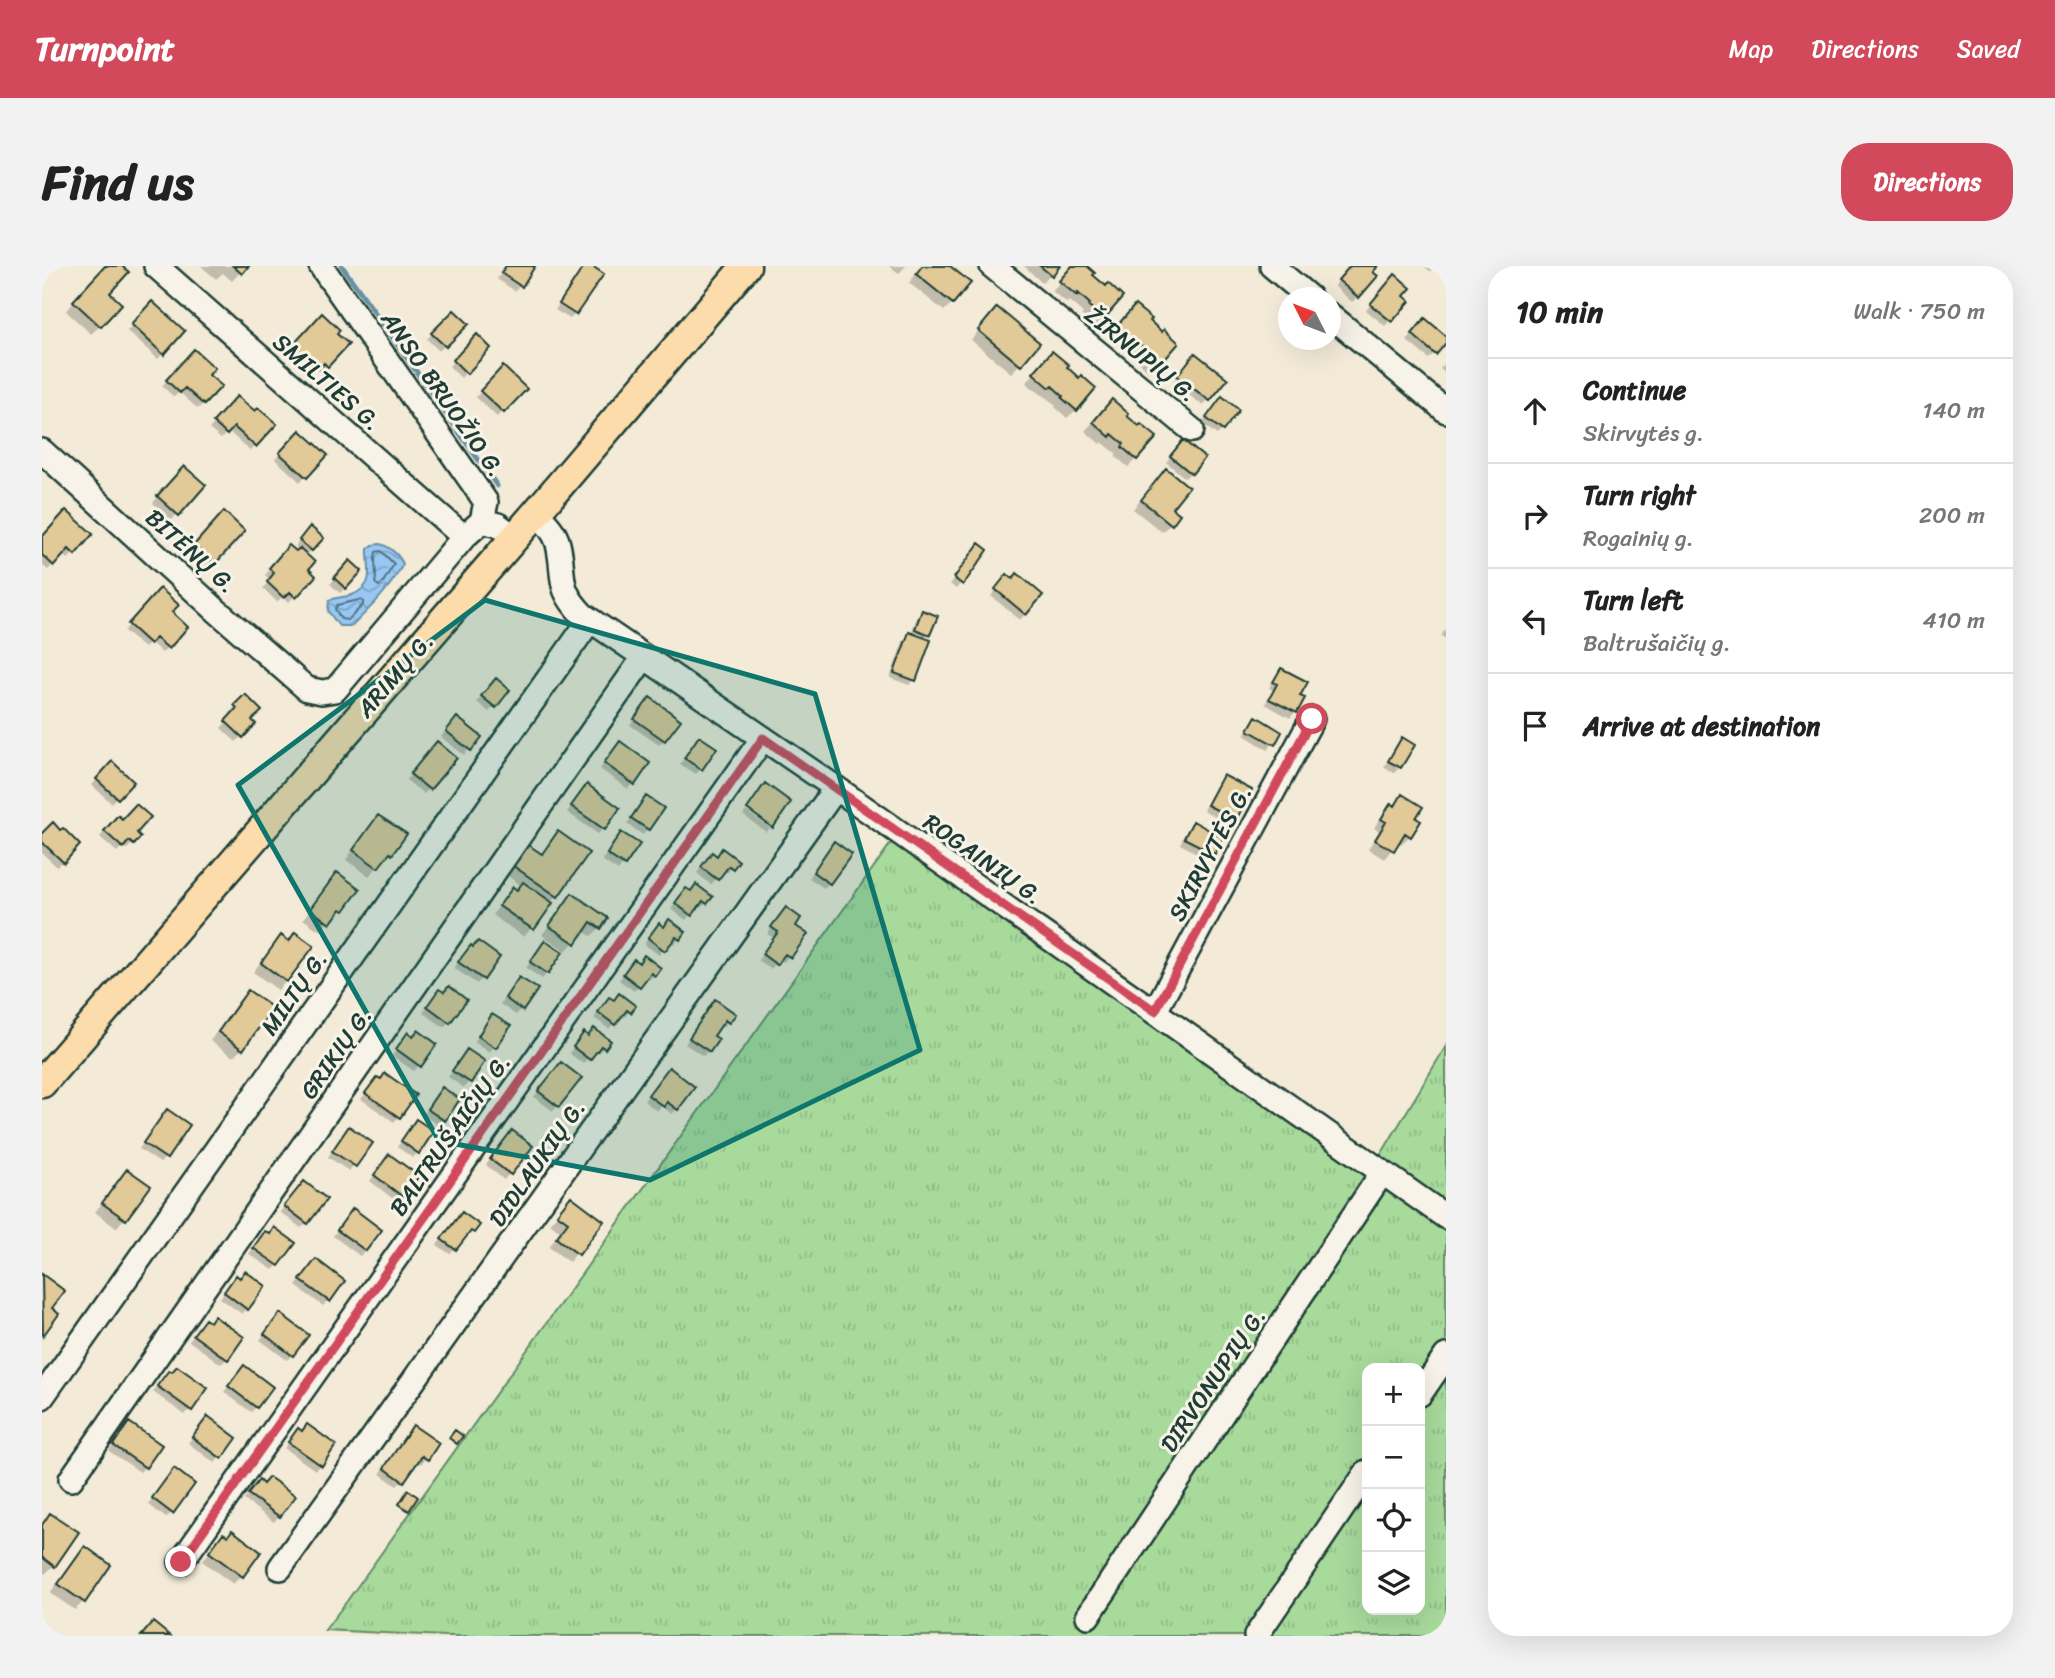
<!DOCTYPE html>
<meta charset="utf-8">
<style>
:root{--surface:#fff;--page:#f2f2f2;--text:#222;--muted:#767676;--line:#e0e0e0;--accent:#d1495b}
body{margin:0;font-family:Sriracha,sans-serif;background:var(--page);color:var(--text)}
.controls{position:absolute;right:21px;bottom:21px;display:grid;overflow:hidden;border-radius:14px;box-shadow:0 7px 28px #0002}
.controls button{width:63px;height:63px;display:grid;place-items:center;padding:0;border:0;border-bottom:2px solid var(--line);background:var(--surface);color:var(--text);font:35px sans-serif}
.compass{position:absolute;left:1236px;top:21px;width:63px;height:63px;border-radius:50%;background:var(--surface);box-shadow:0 7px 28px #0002;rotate:312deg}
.stop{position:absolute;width:21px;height:21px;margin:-16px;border:5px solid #d1495b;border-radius:50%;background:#fff}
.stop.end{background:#d1495b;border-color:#fff;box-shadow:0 2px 7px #0008}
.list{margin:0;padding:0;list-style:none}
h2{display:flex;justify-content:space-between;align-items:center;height:91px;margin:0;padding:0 28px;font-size:30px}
h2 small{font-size:23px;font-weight:400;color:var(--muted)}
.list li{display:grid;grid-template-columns:46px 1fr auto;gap:21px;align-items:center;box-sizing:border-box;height:105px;padding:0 28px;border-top:2px solid var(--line)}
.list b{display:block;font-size:26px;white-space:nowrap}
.list p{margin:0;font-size:23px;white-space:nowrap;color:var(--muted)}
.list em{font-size:23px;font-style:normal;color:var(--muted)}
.icon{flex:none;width:38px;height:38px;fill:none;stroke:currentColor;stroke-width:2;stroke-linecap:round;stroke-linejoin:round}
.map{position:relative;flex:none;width:1404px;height:1370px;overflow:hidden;border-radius:28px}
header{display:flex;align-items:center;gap:42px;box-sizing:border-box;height:98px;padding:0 35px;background:var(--accent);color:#fff}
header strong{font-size:33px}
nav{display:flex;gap:38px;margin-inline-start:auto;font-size:24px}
.intro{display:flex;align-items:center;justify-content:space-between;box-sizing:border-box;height:168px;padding:0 42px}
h1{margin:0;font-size:49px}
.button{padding:18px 32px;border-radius:28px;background:var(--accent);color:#fff;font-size:24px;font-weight:700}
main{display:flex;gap:42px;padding:0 42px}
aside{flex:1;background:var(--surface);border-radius:28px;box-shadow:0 7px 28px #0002}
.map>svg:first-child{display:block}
.grass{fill:url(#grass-tufts);stroke:#648c68;stroke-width:2;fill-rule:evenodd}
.water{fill:url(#water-waves);stroke:#6890a7;stroke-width:2}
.shadow{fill:#0003}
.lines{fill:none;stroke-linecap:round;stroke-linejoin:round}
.shore{stroke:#507481;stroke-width:2}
.stream{stroke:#6890a7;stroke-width:5}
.building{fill:#e2c998;stroke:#1f3d34;stroke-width:2}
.minor-casing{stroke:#1f3d34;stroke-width:28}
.major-casing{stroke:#1f3d34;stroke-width:33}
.minor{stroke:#f7f3e8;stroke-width:23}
.major{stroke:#fddcac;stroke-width:28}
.route{stroke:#d1495b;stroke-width:9}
.marked{fill:#0f766e;fill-opacity:0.2;stroke:#0f766e;stroke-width:5;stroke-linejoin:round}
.labels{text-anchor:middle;stroke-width:6;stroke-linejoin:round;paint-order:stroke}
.street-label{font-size:24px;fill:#1f3d34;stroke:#f7f3e8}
</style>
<header>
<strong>Turnpoint</strong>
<nav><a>Map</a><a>Directions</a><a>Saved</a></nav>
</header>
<div class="intro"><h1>Find us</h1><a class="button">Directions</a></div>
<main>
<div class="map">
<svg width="1404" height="1370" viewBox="0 0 1404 1370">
<defs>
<pattern id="grass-tufts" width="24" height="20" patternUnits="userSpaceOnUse" patternTransform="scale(1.75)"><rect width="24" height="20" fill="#a8da9c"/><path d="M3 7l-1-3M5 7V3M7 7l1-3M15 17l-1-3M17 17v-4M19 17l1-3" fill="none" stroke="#90bc87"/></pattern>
<pattern id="water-waves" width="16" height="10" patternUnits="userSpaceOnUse" patternTransform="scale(1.75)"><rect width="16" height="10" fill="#99c7f4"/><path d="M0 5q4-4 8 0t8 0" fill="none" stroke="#7ca3c6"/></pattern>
</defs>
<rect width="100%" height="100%" fill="#f3ebd8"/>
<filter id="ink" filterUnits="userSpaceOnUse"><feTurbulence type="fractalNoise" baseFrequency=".0143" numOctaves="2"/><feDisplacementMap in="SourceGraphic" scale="14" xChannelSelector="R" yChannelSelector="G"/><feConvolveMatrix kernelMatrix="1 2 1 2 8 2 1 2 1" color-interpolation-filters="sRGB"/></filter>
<g filter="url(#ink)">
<!-- grass -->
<path class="grass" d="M852 573 1404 955V1370H402L283 1364 305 1335ZM1325 1102H1378V1344H1325Z
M1404 780V939L1337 892Z"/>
<!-- water -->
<path class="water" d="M338 278C347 280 357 289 361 298 348 323 329 341 310 360H297L286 345 287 335C295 330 302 332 310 329 335 319 325 302 326 283L331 279Z"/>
<!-- shadow -->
<path class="shadow" d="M64 0H78L66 27 58 60 49 68 24 45Z
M159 0H204L190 15 181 7 174 13Z
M464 0H491L473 25 455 13Z
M544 0H547L533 48 528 53 513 44Z
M847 0H864L857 7Z
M880 0H905L910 37 902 45 867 17Z
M982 0H1016L1000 17Z
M1032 0H1043L1049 9 1061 52 1052 60 1039 49 1041 47 1027 35 1025 37 1010 25Z
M1309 0H1334L1316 31 1310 36 1292 20Z
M1382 0H1394L1388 5Z
M1348 15 1365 35 1343 60 1324 44Z
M110 38 141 66 116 93 85 65Z
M412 46 424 58 397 85 385 73Z
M1084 50 1105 55 1135 77 1108 106 1096 95 1097 93 1066 71Z
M947 52 978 98 969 107 929 74Z
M274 54 304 78 280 105 276 101 270 107 247 86Z
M1378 60 1404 74 1387 93 1365 75Z
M435 71 447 82 419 112 407 100Z
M146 90 177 120 156 143 137 126 132 131 120 120Z
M1002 95 1034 144 1025 152 1013 141 1014 139 984 117Z
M1148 95 1183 113 1161 140 1131 116Z
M1404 96V108L1398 103Z
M461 103 482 123 455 151 434 131Z
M195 132 213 180 208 185 186 165 179 173 167 163Z
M1175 138 1180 164 1175 169 1160 158Z
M1062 144 1094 193 1086 201 1073 190 1075 188 1060 176 1058 178 1043 165Z
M258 166 283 189 258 216 233 193Z
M1136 182 1161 193 1143 212 1124 196Z
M136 207 135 248 130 254 111 237Z
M1116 213 1128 242V258L1120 266 1091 243Z
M182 248 201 265 167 302 148 285Z
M18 251 32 287 26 293 21 288 6 304 0 299V273Z
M263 268 269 284 264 289V303L271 310 247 336 241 330 235 336 221 322 228 314 223 309 248 282 254 288 258 284 253 280Z
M932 285 919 317 914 323 908 318Z
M303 302V322L298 327 288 318Z
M960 316 999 329 978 354 949 330Z
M113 330 144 361 120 387 108 376 102 382 82 365Z
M881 346 887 368 882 373 872 414 867 419 848 412 862 373 869 368 875 351Z
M1404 362V373L1399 370Z
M1239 404 1256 431 1260 433 1253 446 1248 452 1223 438 1231 424 1227 422 1234 409Z
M449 420 452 440 447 446 435 436Z
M203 431 208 454 212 458 194 476 179 462 191 449 188 446Z
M603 439 622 474 617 479 588 459Z
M1214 452 1238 466 1226 484 1202 469Z
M409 458 437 471 422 489 399 471Z
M657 472 659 503 654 508 638 498Z
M1360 474 1370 479 1358 501 1352 507 1342 501 1355 479Z
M390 483 387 523 382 528 364 514Z
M573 483 606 498 586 523 558 503Z
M70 497 90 516 69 537 50 519Z
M1181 511 1192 553 1187 558 1161 544 1176 516Z
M540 526 562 562 556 568 525 546Z
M1361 530 1372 552 1368 570 1359 578 1356 576 1342 593 1326 583 1337 565 1332 562 1341 548Z
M599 538 606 563 601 569 585 558Z
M704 545 728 562 724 566 701 549Z
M337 551 349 587 327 610 304 594 328 559Z
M71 556 97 571 85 583 81 580 75 586 58 571Z
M1151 557 1179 572 1171 587 1166 593 1138 578 1145 563Z
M516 567 514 630 482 671 450 649 471 623 474 625 480 620 463 608 477 589H498Z
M0 570 36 579 15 601 0 587Z
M574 574 595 579 576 605 560 594Z
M787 583V617L782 622 767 612Z
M680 585 690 601 685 607 681 604 669 619 655 607 665 594 674 591Z
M295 609 301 644 293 653 290 651 278 665 261 653 287 617Z
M644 624 664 637 659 642 655 640 644 654 629 643Z
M531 629 558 662 549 670 541 665 524 685 500 669 522 638Z
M739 648 763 669 742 696 737 693 729 703 716 694 732 672 725 668Z
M627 656 637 673 632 678 628 675 617 689 602 678 612 665 621 662Z
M239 671 244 715 236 724 211 706Z
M503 676 505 707 500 713 484 702Z
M423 687 456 691 435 718 412 702Z
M602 692 612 709 607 714 603 711 592 725 577 714 587 701 596 698Z
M472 718 493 724 474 749 458 738Z
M206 726 200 783 191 791 168 775 197 734Z
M392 731 407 756 402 761 381 747Z
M673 736 686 756 681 761 678 759 670 771 666 785 661 790 643 778Z
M562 739 592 740 582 752 579 749 567 763 552 752Z
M451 750 452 781 447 786 432 776Z
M542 769 562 781 556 787 553 784 541 798 527 787Z
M361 774 393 778 372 805 350 790Z
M420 791 441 796 422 822 406 811Z
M513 803 516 840 511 845 492 831Z
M621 809 635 843 630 848 619 840 615 845 602 835Z
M335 813 357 850 352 856 319 833Z
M400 823 402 854 397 860 381 849Z
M125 845 123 892 118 897 97 883Z
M374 855 376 886 371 892 355 881Z
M302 867 329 877 307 905 286 891Z
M465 872 489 880 462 914 444 899Z
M342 896 360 930 354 935 328 915Z
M85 905 106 920 82 953 74 962 53 946Z
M256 923 265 957 259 962 238 946Z
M529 932 560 955 527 996 507 981 518 965 508 957Z
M306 950 338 965 318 990 291 970Z
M413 956 435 959 425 971 423 970 408 988 395 979Z
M232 963 236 999 231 1004 207 988 218 972 227 969Z
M269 1000 301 1015 281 1040 254 1020Z
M0 1011 20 1025 7 1043 15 1048 0 1068Z
M189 1017 205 1043 200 1048 178 1032Z
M233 1054 250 1089 245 1094 218 1074Z
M167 1058 185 1093 179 1098 147 1075 158 1061Z
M197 1106 214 1141 209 1146 182 1126Z
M122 1111 164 1123 143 1149 111 1126Z
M87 1158 103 1201 98 1206 67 1185Z
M161 1158 193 1172 173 1197 146 1177Z
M371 1161 395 1178 379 1198 374 1195 355 1220 338 1208Z
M256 1164 278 1199 273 1204 242 1182Z
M127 1210 130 1246 124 1252 106 1238Z
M211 1222 252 1231 232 1256 202 1234Z
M9 1249 12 1299 3 1308 0 1306V1258Z
M182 1269 200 1309 191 1318 160 1295Z
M43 1282 67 1299 41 1336 33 1344 8 1327 34 1291Z"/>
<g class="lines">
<!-- shore -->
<path class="shore" d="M339 285 352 298 340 318 337 320 333 317C336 306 331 296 334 286Z
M317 334 321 335V339L306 354 299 353 293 343 295 339Z"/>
<!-- stream -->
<path class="stream" d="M300 0 455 220"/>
</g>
<!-- building -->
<path class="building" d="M63 0H80L87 6 68 27 80 38 59 61 31 35Z
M191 0H207L200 8Z
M464 0H493L480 21 459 7Z
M542 0H550L562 8 534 49 517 38Z
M880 0H908L929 17 911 38 874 8Z
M998 0H1018L1010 10Z
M1030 0H1045L1053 7 1051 9 1064 20 1066 17 1081 31 1062 53 1047 40 1048 38 1036 27 1035 30 1017 15Z
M1308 0H1336L1331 6 1336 10 1317 32 1296 14Z
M1353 8 1369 22 1362 30 1368 35 1350 56 1328 38Z
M110 35 143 65 122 89 89 58Z
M1093 39 1110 53 1108 55 1120 66 1122 63 1137 77 1118 99 1103 86 1105 84 1092 74 1091 76 1074 61Z
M955 41 998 77 979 100 936 64Z
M412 44 427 58 404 81 389 67Z
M280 47 298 64 295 68 307 78 286 101 282 97 277 103 251 79Z
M1383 52 1404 70V77L1394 89 1370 68Z
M435 68 449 82 425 108 411 94Z
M152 83 173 102 167 109 180 120 162 139 143 122 138 127 124 114Z
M1010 85 1027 99 1025 101 1037 112 1039 109 1054 122 1035 145 1020 132 1021 130 1010 120 1008 122 991 107Z
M1153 87 1186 113 1168 135 1135 110Z
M461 100 485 123 462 147 438 125Z
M195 130 213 145 216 142 235 158 214 181 192 161 185 169 171 156Z
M1180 130 1197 144 1181 165 1164 152Z
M1070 133 1087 148 1085 150 1097 160 1099 158 1115 171 1095 194 1080 181 1082 178 1070 168 1068 171 1051 156Z
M258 164 286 189 265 212 237 187Z
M1141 174 1163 192 1150 208 1128 190Z
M142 200 164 219 137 250 115 230Z
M1124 202 1147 221 1130 242 1138 248 1130 259 1099 234Z
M24 244 51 268 33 289 27 283 12 300 0 289V271Z
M182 245 203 265 173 298 152 279Z
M268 260 282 272 270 285 257 274Z
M937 277 946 284 921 319 912 312Z
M247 279 254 285 258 282 273 296 267 303 274 310 254 332 248 326 242 332 225 316 232 307 227 302Z
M308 294 320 305 304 323 292 312Z
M975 307 1001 329 984 349 953 323 965 308 971 313Z
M118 322 137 339 130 346 146 361 127 383 114 372 108 378 86 358Z
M880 344 896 350 888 369 873 363Z
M867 366 889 374 874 415 852 407Z
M1239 402 1266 416 1258 430 1263 432 1255 447 1227 433 1235 418 1231 416Z
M454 412 468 424 454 442 439 430Z
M203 428 220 445 210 454 214 458 201 472 183 455 195 442 192 439Z
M608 431 639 454 623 475 592 453Z
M1214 450 1240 466 1233 479 1206 464Z
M415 451 440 471 429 485 404 465Z
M657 470 675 482 660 504 642 492Z
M1360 471 1373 479 1359 502 1346 495Z
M395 475 415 492 388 524 368 508Z
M578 475 608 497 593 519 562 497Z
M70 495 92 516 76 533 54 513Z
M1181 509 1210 524 1194 554 1165 539Z
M723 517 749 536 731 562 705 543Z
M545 518 578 542 563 564 529 540Z
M1360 528 1381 541 1374 552 1379 555 1369 571 1363 567 1352 585 1333 574 1344 556 1339 553 1349 537 1353 540Z
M604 530 622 542 607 564 589 552Z
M94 538 109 551 95 567 99 571 92 579 87 575 81 582 62 565 76 549 80 553Z
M336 549 365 568 350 589 348 587 336 602 311 584Z
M1151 555 1181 572 1173 588 1142 572Z
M11 556 18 564 21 562 38 579 22 597 0 576V567Z
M516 565 547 587 516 631 470 599 485 578 500 588Z
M579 566 598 578 583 600 565 588Z
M792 575 810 588 788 618 771 606Z
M680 582 697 595 691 603 687 600 676 614 659 601 670 586 675 590Z
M295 606 318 623 302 645 299 643 288 658 268 643Z
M481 616 511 637 492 664 457 640 471 621 475 624Z
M654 618 671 631 665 638 661 635 650 650 633 637 644 622 649 625Z
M530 627 566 652 559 663 549 656 534 678 507 660Z
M744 641 759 652 754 660 766 668 749 692 743 688 735 699 720 688 736 666 729 661Z
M627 653 644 666 638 674 634 671 623 685 606 672 617 657 622 661Z
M253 666 272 680 245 716 219 697 239 669 247 675Z
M503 674 521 686 506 708 488 696Z
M436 675 458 691 442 714 416 696 429 679 431 681Z
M602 689 619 702 613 710 609 707 598 721 581 708 592 693 597 697Z
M477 711 496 723 481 745 463 732Z
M407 720 425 734 408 757 385 740 397 723 402 726Z
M206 724 231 742 201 784 176 766Z
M577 727 594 740 589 747 585 744 573 759 556 746 567 731 572 734Z
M673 733 694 748 687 757 683 754 672 770 677 773 668 786 647 772Z
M450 748 469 760 454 782 436 770Z
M552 762 569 775 563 783 559 780 548 794 531 781 542 766 546 770Z
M376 764 395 778 379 801 354 783 366 766 371 770Z
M425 783 443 795 429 817 410 805Z
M519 796 540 812 517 841 496 825Z
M627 801 653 821 636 844 625 836 622 841 606 829Z
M343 807 374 829 358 852 323 827 335 811 339 813Z
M400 821 418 833 403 855 385 843Z
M125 843 148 859 125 893 101 877Z
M374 853 392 865 377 888 359 875Z
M307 860 331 877 314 901 290 885Z
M470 864 491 880 469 909 448 893Z
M347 888 377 910 361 931 332 909Z
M85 903 109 920 84 954 60 937Z
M262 915 285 933 266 958 242 940Z
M529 930 562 955 537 989 514 972 526 956 515 948Z
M311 942 340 964 324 985 295 964Z
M420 946 438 959 432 967 429 965 414 984 399 973Z
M232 961 254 977 237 1000 211 982 223 965 228 968Z
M274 993 303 1015 288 1036 258 1014Z
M203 1005 224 1020 206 1044 182 1026 194 1009 198 1012Z
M0 1008 23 1025 10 1042 17 1048 1 1070Z
M238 1047 267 1069 251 1090 222 1068Z
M172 1050 202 1071 186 1094 151 1069 163 1053 168 1056Z
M202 1099 231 1121 215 1142 186 1120Z
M135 1100 166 1122 150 1145 115 1120 127 1104 130 1106Z
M166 1150 195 1172 180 1193 150 1171Z
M87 1156 120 1179 104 1202 71 1179Z
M265 1158 294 1179 280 1200 246 1176 256 1162 260 1165Z
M371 1159 397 1177 386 1194 380 1190 362 1216 342 1202Z
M413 1164 421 1170 415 1178 407 1172Z
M132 1202 153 1218 131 1248 110 1232Z
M227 1211 254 1230 238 1251 206 1228 217 1214 221 1218Z
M366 1224 376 1231 367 1245 357 1238Z
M8 1247 37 1266 13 1301 0 1291V1259Z
M190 1264 219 1286 201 1311 167 1286 181 1267 186 1270Z
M43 1280 69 1299 43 1337 16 1318Z
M111 1356 128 1370H99Z"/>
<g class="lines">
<!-- minor casing -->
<g class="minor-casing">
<path id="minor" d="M114 0 422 271
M279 0 444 236 440 255
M950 0 1150 164
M1230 0 1268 32
M1288 49 1404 145
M0 185 175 345 265 423 280 426 293 424 422 271 440 255 456 259 472 271
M494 247C503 256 513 265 516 278 524 311 513 320 541 349L794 522 1404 951
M1113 745 1270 453
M1378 1128 1404 1090
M0 1131 548 354
M29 1213 602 391
M139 1296 721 472
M238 1302 794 522
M1046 1350 1340 907
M1214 1370 1325 1206"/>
</g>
<!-- major casing -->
<g class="major-casing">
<path id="major" d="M0 817 494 247 704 0"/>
</g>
<!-- minor -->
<use href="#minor" class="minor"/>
<!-- major -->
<use href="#major" class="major"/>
</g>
</g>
<g class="lines" filter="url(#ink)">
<!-- route -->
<path class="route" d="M139 1296 721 472 1113 745 1270 453"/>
</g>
<!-- marked area -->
<path class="marked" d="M443 334 773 428 878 784 608 914 397 875 196 519Z"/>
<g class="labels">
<!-- street labels -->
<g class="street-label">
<text transform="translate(1099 88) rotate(39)" y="8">ŽIRNUPIŲ G.</text>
<text transform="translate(285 116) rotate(41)" y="8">SMILTIES G.</text>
<text transform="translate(401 128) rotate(55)" y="8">ANSO BRUOŽIO G.</text>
<text transform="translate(149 285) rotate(42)" y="8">BITĖNŲ G.</text>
<text transform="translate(353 409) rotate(-49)" y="8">ARIMŲ G.</text>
<text transform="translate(1168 587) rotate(-62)" y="8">SKIRVYTĖS G.</text>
<text transform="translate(941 593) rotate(35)" y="8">ROGAINIŲ G.</text>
<text transform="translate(252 727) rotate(-55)" y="8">MILTŲ G.</text>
<text transform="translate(294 787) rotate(-55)" y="8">GRIKIŲ G.</text>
<text transform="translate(408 869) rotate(-55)" y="8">BALTRUŠAIČIŲ G.</text>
<text transform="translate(495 897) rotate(-55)" y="8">DIDLAUKIŲ G.</text>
<text transform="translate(1171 1114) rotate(-56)" y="8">DIRVONUPIŲ G.</text>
</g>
</g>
</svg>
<div class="controls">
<button>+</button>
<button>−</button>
<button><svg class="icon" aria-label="locate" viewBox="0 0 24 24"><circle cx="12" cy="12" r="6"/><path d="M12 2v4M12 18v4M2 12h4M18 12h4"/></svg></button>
<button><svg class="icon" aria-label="layers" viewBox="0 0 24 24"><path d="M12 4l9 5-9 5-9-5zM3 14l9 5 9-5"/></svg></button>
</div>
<svg class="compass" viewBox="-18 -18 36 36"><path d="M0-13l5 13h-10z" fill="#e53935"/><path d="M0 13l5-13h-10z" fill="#767676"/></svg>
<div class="stop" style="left:1270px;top:453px"></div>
<div class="stop end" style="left:139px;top:1296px"></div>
</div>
<aside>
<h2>10 min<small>Walk · 750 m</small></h2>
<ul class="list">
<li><svg class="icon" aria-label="ahead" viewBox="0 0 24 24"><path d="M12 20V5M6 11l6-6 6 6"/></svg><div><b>Continue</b><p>Skirvytės g.</p></div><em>140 m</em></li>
<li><svg class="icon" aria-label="right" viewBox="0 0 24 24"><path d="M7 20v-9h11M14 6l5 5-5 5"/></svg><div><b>Turn right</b><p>Rogainių g.</p></div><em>200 m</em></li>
<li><svg class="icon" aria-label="left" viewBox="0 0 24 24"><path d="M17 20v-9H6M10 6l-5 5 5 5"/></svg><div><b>Turn left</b><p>Baltrušaičių g.</p></div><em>410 m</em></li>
<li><svg class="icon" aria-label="arrive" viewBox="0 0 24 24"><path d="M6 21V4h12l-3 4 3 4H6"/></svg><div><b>Arrive at destination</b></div></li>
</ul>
</aside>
</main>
